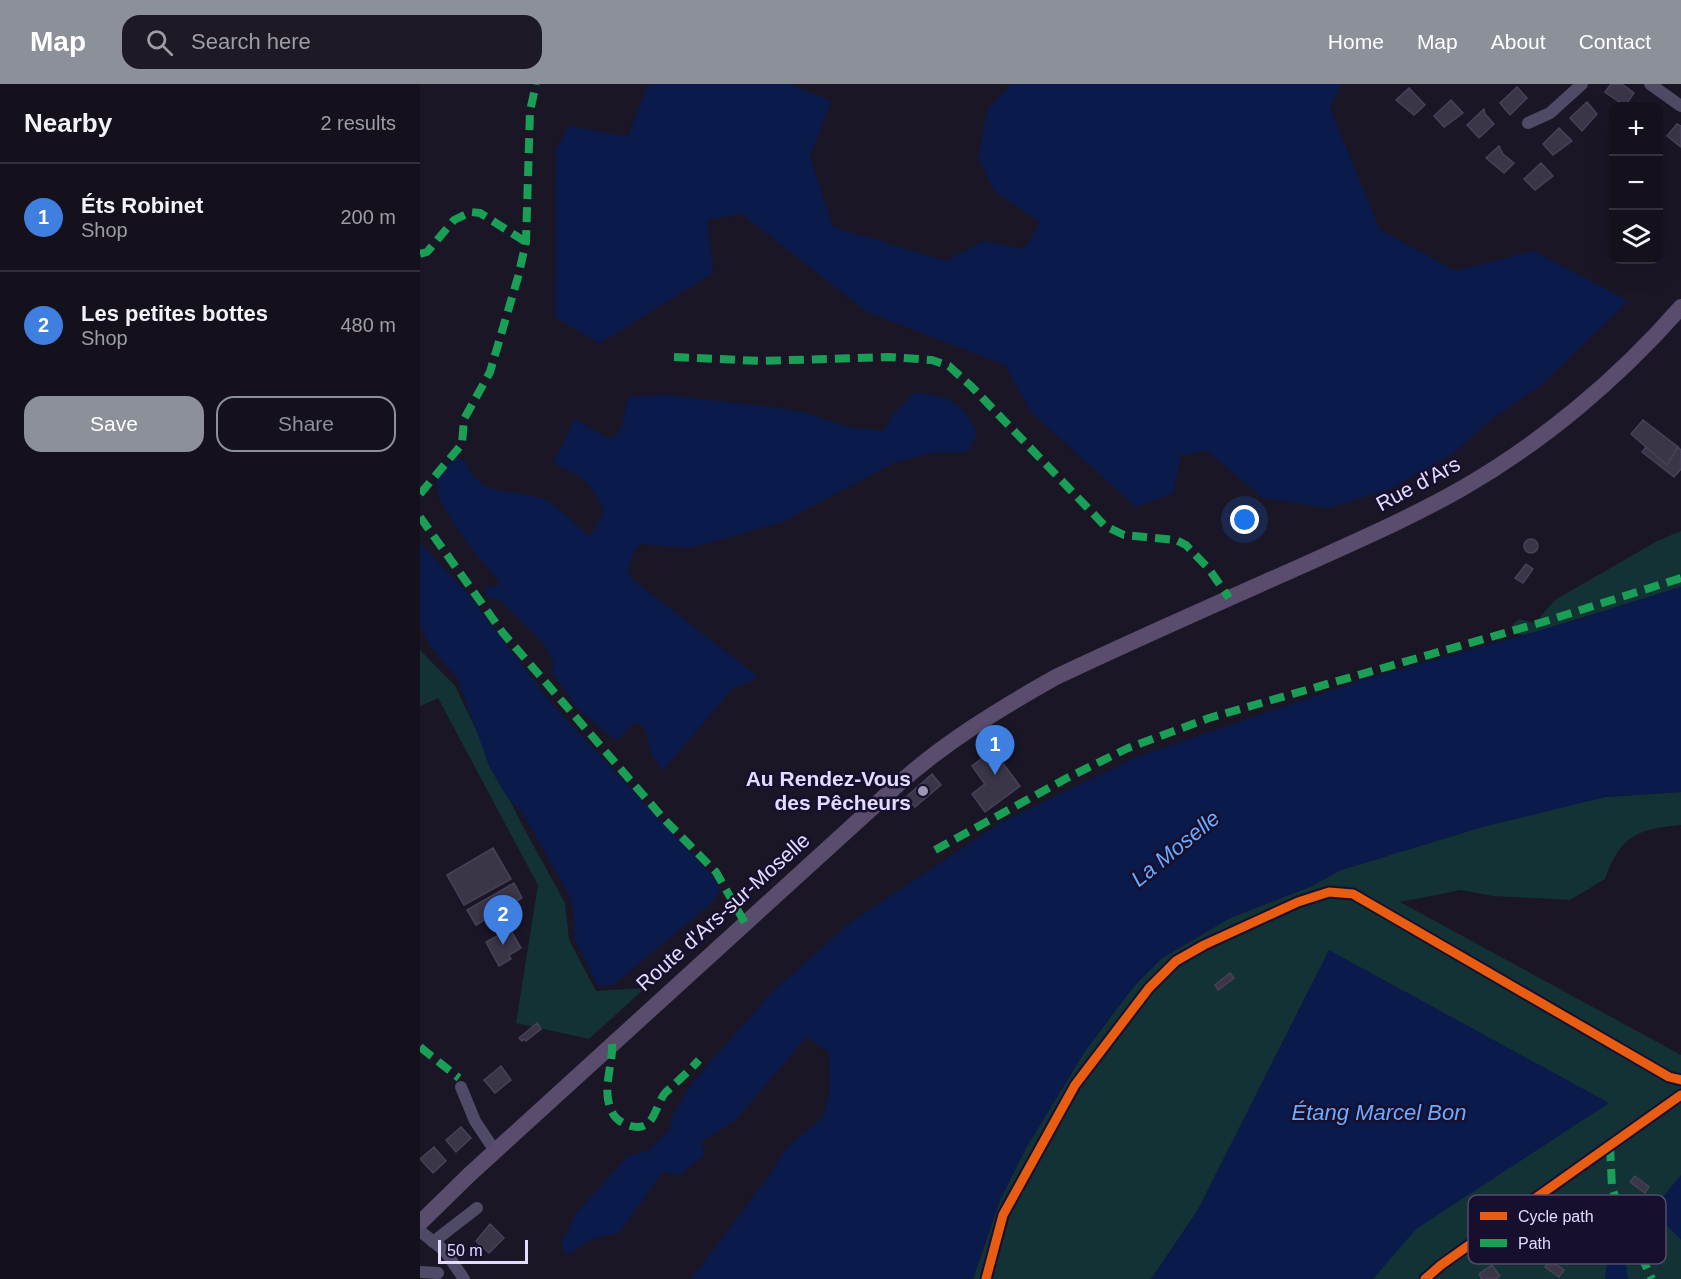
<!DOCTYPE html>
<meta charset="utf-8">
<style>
:root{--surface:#14101c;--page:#1d1925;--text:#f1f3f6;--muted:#9d9da3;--line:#33303b;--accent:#8c9099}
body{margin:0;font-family:Arial,sans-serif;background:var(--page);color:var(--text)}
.controls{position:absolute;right:18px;top:18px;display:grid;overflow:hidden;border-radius:12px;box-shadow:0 6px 24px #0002}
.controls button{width:54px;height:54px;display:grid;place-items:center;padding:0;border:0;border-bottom:2px solid var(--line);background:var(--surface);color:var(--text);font:30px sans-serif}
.scale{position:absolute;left:18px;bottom:15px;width:90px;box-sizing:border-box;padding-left:6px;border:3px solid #e3dcff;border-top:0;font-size:16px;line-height:21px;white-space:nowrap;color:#e3dcff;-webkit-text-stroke:4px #170f2d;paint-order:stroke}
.you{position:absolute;left:825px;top:436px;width:21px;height:21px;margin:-15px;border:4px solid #fff;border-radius:50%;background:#1a73e8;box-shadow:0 0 0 9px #1a73e833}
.badge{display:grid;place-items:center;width:39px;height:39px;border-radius:50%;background:var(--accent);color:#fff;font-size:20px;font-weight:700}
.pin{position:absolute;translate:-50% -50px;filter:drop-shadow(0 2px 3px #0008)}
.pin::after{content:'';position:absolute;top:32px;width:21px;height:18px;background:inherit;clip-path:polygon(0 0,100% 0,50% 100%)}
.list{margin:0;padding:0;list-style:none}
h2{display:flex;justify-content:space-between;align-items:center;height:78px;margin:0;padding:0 24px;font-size:26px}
h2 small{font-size:20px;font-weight:400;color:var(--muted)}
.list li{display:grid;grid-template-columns:39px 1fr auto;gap:18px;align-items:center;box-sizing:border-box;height:108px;padding:0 24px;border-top:2px solid var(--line)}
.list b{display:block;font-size:22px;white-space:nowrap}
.list p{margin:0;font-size:20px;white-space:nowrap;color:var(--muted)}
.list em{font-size:20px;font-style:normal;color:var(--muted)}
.actions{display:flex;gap:12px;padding:18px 24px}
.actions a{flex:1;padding:14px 0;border:2px solid var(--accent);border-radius:18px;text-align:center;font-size:21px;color:var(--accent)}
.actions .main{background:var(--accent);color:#fff}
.icon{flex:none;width:33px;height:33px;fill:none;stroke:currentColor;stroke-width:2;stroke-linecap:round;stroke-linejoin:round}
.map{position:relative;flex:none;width:1261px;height:1195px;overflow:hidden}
header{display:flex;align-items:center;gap:36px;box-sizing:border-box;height:84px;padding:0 30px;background:var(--accent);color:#fff}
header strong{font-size:28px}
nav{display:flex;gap:33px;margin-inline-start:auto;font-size:21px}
.search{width:420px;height:54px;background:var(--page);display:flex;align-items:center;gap:15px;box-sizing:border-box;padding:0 21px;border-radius:18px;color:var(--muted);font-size:22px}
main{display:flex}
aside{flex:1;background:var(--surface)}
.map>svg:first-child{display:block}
.green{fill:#133236}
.water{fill:#091a4b}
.building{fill:#3a3547;stroke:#48415a;stroke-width:1.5}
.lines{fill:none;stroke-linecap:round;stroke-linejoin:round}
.minor{stroke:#4f4b67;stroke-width:12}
.major{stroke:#5a4c6c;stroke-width:16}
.quiet{stroke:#1a9f57;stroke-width:8;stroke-dasharray:15 8;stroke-linecap:butt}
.cycleway-casing{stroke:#170f2d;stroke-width:13}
.cycleway{stroke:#e95d12;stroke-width:9}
.poi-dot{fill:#9d97b3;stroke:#170f2d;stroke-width:2}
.labels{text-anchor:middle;stroke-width:5;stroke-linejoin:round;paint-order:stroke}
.street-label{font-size:21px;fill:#e3dcff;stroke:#170f2d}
.poi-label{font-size:21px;font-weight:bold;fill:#e3dcff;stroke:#170f2d;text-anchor:end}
.water-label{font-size:22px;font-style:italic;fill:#6aacff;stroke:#170f2d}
.key{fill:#170f2d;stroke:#544c6c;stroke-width:1.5}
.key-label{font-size:16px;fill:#e3dcff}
</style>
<header>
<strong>Map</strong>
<div class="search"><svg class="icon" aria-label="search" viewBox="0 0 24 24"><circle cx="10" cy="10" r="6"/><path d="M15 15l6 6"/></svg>Search here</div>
<nav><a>Home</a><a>Map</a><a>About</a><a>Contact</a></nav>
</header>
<main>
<aside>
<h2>Nearby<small>2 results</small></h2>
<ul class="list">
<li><span class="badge" style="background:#3f7fe0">1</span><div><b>Éts Robinet</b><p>Shop</p></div><em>200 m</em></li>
<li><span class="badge" style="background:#3f7fe0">2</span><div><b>Les petites bottes</b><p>Shop</p></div><em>480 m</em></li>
</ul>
<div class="actions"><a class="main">Save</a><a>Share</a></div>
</aside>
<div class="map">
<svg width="1261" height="1195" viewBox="0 0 1261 1195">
<rect width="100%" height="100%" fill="#1a1626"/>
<!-- green -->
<path class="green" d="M1261 447V503L1102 552 1091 543 1099 535 1115 539 1135 516 1237 457Z
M0 566 35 602 100 737 145 819 149 856 176 907 225 904 169 955 96 939 118 801 18 614 0 622Z
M1261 708V741C1217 745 1200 752 1185 795L1150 816 1073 812 1041 806 980 818 1261 971V1195H553L580 1116 606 1064 665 967 714 902 742 874 810 834 892 802 921 786 1062 743 1185 713Z"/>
<!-- water -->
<path class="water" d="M228 0H370L411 17 390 73 413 143 526 177 564 157 601 165 607 161 620 138 575 108 558 74 568 24 592 0H921L910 24 960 146 1036 187 1114 167 1208 217 1122 300 1069 337 1031 371 970 405 908 424 843 414 787 367 761 371 753 409 716 423 612 329 585 281 447 228 322 130 287 136 293 189 180 259 135 234 136 65 149 42 208 53Z
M495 309C527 311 543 318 557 349L548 368 512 369 474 379 362 438 270 464 221 460C212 468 210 477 208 488L213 496 336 591 335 596 313 604 242 687C238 680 233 673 230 665 227 653 229 643 215 638L196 657 159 626 132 589 134 578 124 560 80 516 66 512V503L78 502 79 497C64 479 9 418 18 395 21 387 30 380 36 374L45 377C61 416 90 403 123 415 139 422 156 442 170 453L184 427C171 397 162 393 133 379L155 335 191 356 202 343 208 313 243 311 353 323 386 329 427 343 463 347 474 329Z
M0 459 47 509 132 620 296 796 299 807 293 818 193 901 178 902 155 856 154 830 149 810 103 730 87 713 69 682 38 595 11 563 0 541Z
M1261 503V708L1185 713 1062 743 921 786 892 802 810 834 742 874 714 902 665 967 606 1064 580 1116 553 1195H271L352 1088 366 1064 403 1033 410 1006 409 968 386 953 316 1036 282 1057 284 1071 261 1090 242 1089 199 1149 173 1154 152 1168 144 1169 141 1160 156 1130 208 1072 227 1067 250 1045 253 1030 274 997 351 909 431 838 580 739 714 674 942 596 1150 538Z
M909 866 1189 1019 996 1145 953 1195H731L777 1127Z
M1261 1091V1156L1232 1126Z
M1195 1174 1205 1175 1208 1195H1185L1187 1179Z"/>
<!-- building -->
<path class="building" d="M1191 0H1202L1214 9 1205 22 1185 8Z
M1097 3 1107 14 1090 31 1080 19Z
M989 4 1005 21 994 31 976 16Z
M1031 16 1043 29 1024 43 1014 32Z
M1167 18 1177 30 1162 47 1150 34Z
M1064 25 1065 30 1074 40 1059 54 1047 41Z
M1257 40 1261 42V63L1247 52Z
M1139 44 1152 57 1133 71 1123 60Z
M1079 62 1083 70 1094 79 1084 89 1066 74Z
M1121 79 1133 92 1115 106 1104 95Z
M1223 336 1258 363 1247 381 1211 350Z
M1226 363 1247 381 1258 363 1261 366V385L1254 393 1222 368Z
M1104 462a7 7 0 1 1 14 0a7 7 0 1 1-14 0Z
M1106 480 1113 485 1103 499 1095 494Z
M573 666 600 702 565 728 552 710 565 700 552 682Z
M512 690 521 701 495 723 486 713Z
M73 764 91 795 44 821 27 791Z
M94 799 102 814 56 841 47 826Z
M90 845 101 864 89 871 91 875 79 882 66 858Z
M810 889 814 894 798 906 795 901Z
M117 939 121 945 106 957 104 955 102 957 99 954Z
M81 982 91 996 75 1009 64 996Z
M41 1043 51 1054 36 1068 26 1056Z
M14 1063 26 1077 13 1089 0 1075Z
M1215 1092 1229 1103 1225 1109 1210 1098Z
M70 1140 84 1154 69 1169 56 1157Z
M1130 1176 1144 1186 1139 1193 1125 1183Z
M1072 1181 1080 1192 1075 1195H1062L1059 1190Z"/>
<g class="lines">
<!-- minor -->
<path class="minor" d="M1230 0 1261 22
M1108 39 1130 29 1162 0
M41 1003 55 1037 75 1067
M0 1147 25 1167 44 1195
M13 1158 57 1124
M0 1188 18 1189
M566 1195 583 1131 655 1001 729 904 756 877 784 861 878 818 909 808 933 810 1249 993 1261 996
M1005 1195 1021 1181 1261 1011"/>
<!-- major -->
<path class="major" d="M0 1139 49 1091 474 704C522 660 579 625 636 593 716 555 796 520 877 484 932 459 988 435 1041 405 1123 358 1199 294 1261 223"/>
<!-- quiet -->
<path class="quiet" d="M0 170 7 168 34 136 51 128 60 129 106 158
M254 273 341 277 468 273 512 276 529 282 552 303 685 442 704 451 756 456 766 461 789 485 809 514
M0 410 42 360 44 335 70 288 98 193 106 158 110 27 116 0
M0 433 83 549 243 734 296 788 325 839
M515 766 647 694 708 664 789 634 1123 538 1261 494
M192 960C193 978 185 997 188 1015 190 1027 194 1035 205 1040 236 1053 234 1020 246 1008 257 998 268 988 279 976
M0 963 39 994
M1190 1062 1192 1103 1200 1127 1232 1195"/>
<!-- cycleway casing -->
<g class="cycleway-casing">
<path id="cycleway" d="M566 1195 583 1131 655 1001 729 904 756 877 784 861 878 818 909 808 933 810 1249 993 1261 996
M1005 1195 1021 1181 1261 1011"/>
</g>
<!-- cycleway -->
<use href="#cycleway" class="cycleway"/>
</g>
<!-- markers -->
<circle class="poi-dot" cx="503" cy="707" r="6"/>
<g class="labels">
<!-- street labels -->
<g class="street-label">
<text transform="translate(998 400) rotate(-28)" y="7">Rue d'Ars</text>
<text transform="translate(303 828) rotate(-42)" y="7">Route d'Ars-sur-Moselle</text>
</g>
<!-- poi labels -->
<g class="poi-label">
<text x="491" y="702">Au Rendez-Vous<tspan x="491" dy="24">des Pêcheurs</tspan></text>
</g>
<!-- water labels -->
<g class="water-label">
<text transform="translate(755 764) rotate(-39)" y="8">La Moselle</text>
<text x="959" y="1036">Étang Marcel Bon</text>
</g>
</g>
<!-- legend -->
<rect x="1048" y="1111" width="198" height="69" rx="9" class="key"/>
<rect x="1060" y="1128" width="27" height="8" fill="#e95d12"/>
<rect x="1060" y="1155" width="27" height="8" fill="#1a9f57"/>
<g class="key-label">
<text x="1098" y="1138">Cycle path</text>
<text x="1098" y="1165">Path</text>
</g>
</svg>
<div class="controls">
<button>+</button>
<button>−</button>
<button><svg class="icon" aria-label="layers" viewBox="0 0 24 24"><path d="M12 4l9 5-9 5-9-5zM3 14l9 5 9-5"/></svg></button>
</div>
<div class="scale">50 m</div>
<div class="you"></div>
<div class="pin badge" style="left:575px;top:691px;background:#3f7fe0">1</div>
<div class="pin badge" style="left:83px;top:861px;background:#3f7fe0">2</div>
</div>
</main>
